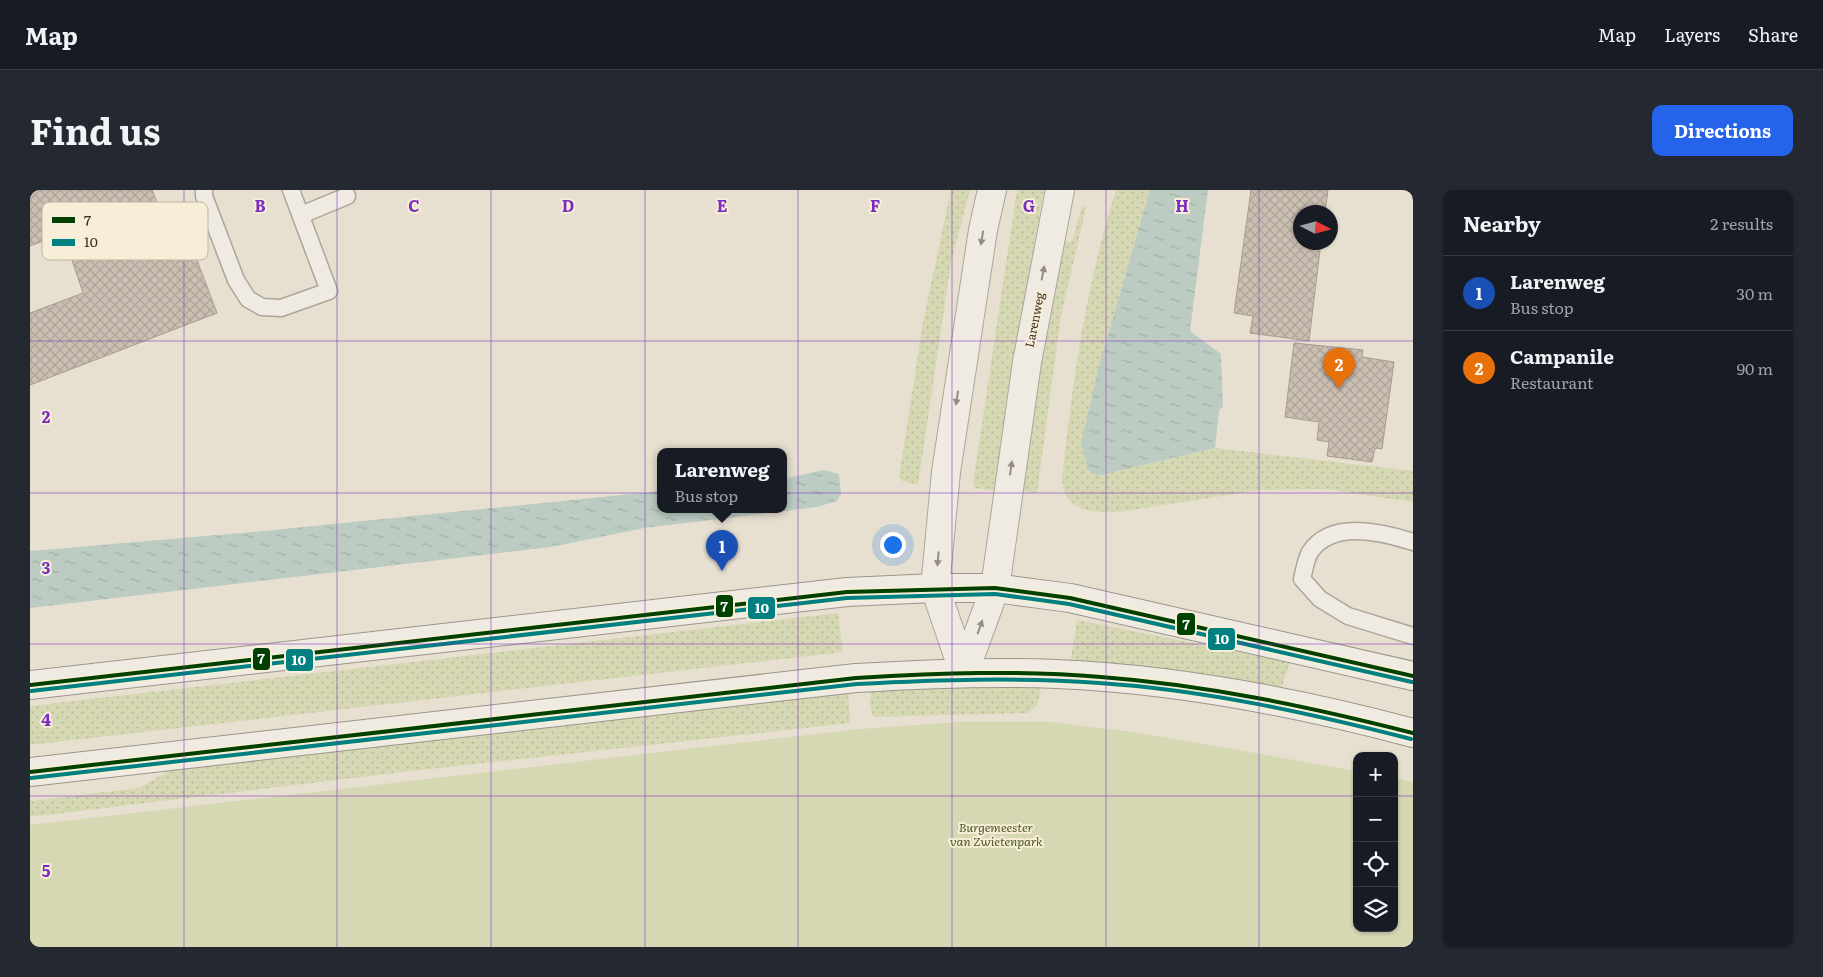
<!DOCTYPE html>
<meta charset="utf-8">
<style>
:root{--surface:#171b24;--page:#242831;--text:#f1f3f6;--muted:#9ea1a6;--line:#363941;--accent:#2563eb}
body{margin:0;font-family:Literata,serif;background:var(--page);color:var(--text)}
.controls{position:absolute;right:15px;bottom:15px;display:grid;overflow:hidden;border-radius:10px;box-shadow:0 1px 4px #0004}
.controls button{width:45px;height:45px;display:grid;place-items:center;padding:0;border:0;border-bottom:1px solid var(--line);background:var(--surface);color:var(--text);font:25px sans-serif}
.compass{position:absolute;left:1263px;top:15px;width:45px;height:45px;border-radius:50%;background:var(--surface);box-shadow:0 1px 4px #0004;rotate:96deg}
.you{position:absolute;left:862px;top:354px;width:18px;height:18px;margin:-12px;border:4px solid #fff;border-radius:50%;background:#1a73e8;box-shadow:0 0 0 8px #1a73e833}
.badge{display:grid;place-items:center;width:32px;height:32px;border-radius:50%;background:var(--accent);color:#fff;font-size:16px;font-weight:700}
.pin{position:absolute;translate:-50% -41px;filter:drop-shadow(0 1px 2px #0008)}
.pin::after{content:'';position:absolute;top:26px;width:18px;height:15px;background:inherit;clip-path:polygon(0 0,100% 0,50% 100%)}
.popup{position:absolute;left:627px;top:258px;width:130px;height:65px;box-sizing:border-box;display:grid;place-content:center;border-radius:10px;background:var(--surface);filter:drop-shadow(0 1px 4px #0005);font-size:16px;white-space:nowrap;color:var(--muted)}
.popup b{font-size:19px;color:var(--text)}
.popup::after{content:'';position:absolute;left:50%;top:100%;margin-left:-10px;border:10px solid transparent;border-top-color:var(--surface)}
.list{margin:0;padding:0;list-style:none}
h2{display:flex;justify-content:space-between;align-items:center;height:65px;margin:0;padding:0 20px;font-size:21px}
h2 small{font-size:16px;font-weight:400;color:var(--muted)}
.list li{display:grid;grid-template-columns:32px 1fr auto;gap:15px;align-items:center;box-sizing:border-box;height:75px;padding:0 20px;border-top:1px solid var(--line)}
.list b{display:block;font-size:19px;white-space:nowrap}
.list p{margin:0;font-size:16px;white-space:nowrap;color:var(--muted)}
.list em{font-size:16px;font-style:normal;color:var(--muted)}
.icon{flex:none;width:28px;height:28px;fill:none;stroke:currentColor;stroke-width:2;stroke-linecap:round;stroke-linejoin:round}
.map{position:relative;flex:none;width:1383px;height:757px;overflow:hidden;border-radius:10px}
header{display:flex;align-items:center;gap:30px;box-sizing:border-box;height:70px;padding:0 25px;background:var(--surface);border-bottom:1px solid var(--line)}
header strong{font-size:24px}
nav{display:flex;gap:28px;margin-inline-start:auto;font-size:18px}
.intro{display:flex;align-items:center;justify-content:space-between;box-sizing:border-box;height:120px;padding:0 30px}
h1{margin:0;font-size:35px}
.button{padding:12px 22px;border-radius:10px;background:var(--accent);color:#fff;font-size:18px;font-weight:700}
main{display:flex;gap:30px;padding:0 30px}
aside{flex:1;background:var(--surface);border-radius:10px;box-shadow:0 1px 4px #0004}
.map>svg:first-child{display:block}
.grass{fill:url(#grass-dots)}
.park{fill:#d6d7b3}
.water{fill:url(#water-ripples)}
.building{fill:url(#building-cross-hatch);stroke:#a89c90}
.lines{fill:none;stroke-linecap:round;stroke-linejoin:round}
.service-casing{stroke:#ada599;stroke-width:19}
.tertiary-casing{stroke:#ada599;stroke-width:30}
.secondary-casing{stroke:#9c958a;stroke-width:30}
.service{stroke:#efebe3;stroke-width:16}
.tertiary{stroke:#efebe3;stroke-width:28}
.secondary{stroke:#efebe3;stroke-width:28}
.bus-1-casing{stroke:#f7eed8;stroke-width:8}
.bus-2-casing{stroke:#f7eed8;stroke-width:8}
.bus-1{stroke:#004000;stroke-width:4}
.bus-2{stroke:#008080;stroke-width:4}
.oneway{fill:#968c82}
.grid{fill:none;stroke:#7b2cbf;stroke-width:1;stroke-opacity:0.55}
.labels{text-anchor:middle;stroke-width:4;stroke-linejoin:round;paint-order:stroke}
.street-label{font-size:12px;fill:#3d2e20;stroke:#f7eed8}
.park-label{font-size:12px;font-style:italic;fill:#4d5a26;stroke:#f7eed8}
.key{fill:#f7eed8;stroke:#bfb4a1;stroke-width:1}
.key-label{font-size:14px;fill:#3d2e20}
.grid-label{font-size:16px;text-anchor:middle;font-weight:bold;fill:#7b2cbf;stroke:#f7eed8;stroke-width:4;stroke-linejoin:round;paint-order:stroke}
.line-badge{stroke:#f7eed8;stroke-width:2}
.badge-label{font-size:14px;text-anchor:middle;font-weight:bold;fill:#fff}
</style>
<header>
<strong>Map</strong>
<nav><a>Map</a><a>Layers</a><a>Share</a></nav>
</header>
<div class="intro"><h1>Find us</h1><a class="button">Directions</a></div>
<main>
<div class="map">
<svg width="1383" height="757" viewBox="0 0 1383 757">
<defs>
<pattern id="grass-dots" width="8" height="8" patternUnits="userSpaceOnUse" patternTransform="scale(1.25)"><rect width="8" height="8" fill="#d6d7b3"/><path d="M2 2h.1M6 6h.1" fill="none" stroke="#b9b99a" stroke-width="1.8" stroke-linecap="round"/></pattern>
<pattern id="water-ripples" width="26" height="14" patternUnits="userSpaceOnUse" patternTransform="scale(1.25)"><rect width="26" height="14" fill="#bcccc2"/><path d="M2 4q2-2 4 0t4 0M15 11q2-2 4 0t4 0" fill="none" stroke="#a2b0a6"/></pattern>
<pattern id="building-cross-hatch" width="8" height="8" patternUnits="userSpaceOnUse" patternTransform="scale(1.25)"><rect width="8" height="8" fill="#cbbfb2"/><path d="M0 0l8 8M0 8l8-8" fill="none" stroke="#afa499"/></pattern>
</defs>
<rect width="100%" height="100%" fill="#e7e0d1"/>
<!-- grass -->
<path class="grass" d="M921 0H940L921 72 888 295 872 291 869 287 893 132Z
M987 0H1014C995 98 984 197 968 295L962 301 945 298 943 294Z
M1086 0H1120L1069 176 1067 286 1185 258 1383 281V312L1295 299 1230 300 1095 321C1067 323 1036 325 1032 290 1042 193 1056 94 1086 0Z
M1052 16 1056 18 1031 126 1007 303 991 301 997 253 1030 50 1042 52Z
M808 423 813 462 0 555V516Z
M1047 430 1260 472 1251 499 1040 474Z
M1011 494 1008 514 998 523 843 527 840 514 841 499Z
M818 500 820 533 373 582 0 627V611L109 598 147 576Z"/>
<!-- park -->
<path class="park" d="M929 532H1021L1110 543 1327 581V738H1364V588L1383 592V757H0V635L830 539Z"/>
<!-- water -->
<path class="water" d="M1120 0H1178L1160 141 1191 164 1193 216 1189 221 1185 258 1067 286 1058 279 1051 254 1069 176Z
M794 280 809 284 811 303 807 311 787 317 614 338 521 357 0 418V361L223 342 631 301V320H753V289Z"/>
<!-- building -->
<path class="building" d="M0 0H122L148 62 162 57 187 123 0 195V123L53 103 33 43 0 56Z
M1221 0H1298L1295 22H1270V52H1291L1279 151 1220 143 1223 126 1204 123Z
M1264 153 1333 160 1332 167 1364 172 1352 259 1345 258 1342 272 1297 266 1299 252 1287 250 1289 232 1255 227Z"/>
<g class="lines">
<!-- service casing -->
<g class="service-casing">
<path id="service" d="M174 0V6L206 90 218 109 232 117 251 118 299 101 261 0
M271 25 317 6
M1383 352C1353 342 1302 329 1280 362 1276 369 1274 381 1272 389L1290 409 1318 426 1383 446"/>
</g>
<!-- tertiary casing -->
<g class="tertiary-casing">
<path id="tertiary" d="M934 483 965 398 997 172 1030 0
M934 483 905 398 916 282 953 40 962 0"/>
</g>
<!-- secondary casing -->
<g class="secondary-casing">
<path id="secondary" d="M0 495 817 402 905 398H965L1040 408 1383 486
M0 582 826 488C892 484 959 481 1026 484 1146 489 1267 512 1383 543"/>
</g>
<!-- service -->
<use href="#service" class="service"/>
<!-- tertiary -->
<use href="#tertiary" class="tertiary"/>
<!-- secondary -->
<use href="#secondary" class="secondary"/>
<!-- bus-1 casing -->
<g class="bus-1-casing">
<path id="bus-1" d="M0 495 817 402 965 398 1040 408 1383 486
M0 582 826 488C908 483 990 480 1071 487 1177 495 1281 517 1383 543"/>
</g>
<!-- bus-2 casing -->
<g class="bus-2-casing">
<path id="bus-2" d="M1 501 817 408 965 404 1039 414 1382 492
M1 588 827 494C907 490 988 487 1069 493 1175 500 1279 523 1381 549"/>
</g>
<!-- bus-1 -->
<use href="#bus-1" class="bus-1"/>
<!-- bus-2 -->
<use href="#bus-2" class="bus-2"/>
</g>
<!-- one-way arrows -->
<defs><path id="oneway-solid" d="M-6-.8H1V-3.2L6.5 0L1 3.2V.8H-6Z" transform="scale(1.25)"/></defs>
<g class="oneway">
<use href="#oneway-solid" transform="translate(952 48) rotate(99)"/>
<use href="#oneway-solid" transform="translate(1013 83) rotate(-79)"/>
<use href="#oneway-solid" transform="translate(927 208) rotate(99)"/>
<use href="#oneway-solid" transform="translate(981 278) rotate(-82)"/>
<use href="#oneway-solid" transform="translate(908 369) rotate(95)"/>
<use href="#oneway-solid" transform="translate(950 437) rotate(-70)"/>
</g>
<!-- grid -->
<path class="grid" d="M154 0V757M307 0V757M461 0V757M615 0V757M768 0V757M922 0V757M1076 0V757M1229 0V757M0 151H1383M0 303H1383M0 454H1383M0 606H1327M1364 606H1383"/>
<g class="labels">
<!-- street labels -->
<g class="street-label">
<text transform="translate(1005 130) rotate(-79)" y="4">Larenweg</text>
</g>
<!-- park labels -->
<g class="park-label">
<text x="966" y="642">Burgemeester<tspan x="966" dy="14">van Zwietenpark</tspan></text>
</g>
</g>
<!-- legend -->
<rect x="12" y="12" width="166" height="58" rx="8" class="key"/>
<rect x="22" y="27" width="23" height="6" fill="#004000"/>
<rect x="22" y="49" width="23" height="7" fill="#008080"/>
<g class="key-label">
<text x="54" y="35">7</text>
<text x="54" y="57">10</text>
</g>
<g class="grid-label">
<text x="230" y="22">B</text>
<text x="384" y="22">C</text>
<text x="538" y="22">D</text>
<text x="692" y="22">E</text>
<text x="845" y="22">F</text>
<text x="999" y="22">G</text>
<text x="1152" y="22">H</text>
<text x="16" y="233">2</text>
<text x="16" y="384">3</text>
<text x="16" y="536">4</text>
<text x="16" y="687">5</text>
</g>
<g class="line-badge">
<rect x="685" y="404" width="19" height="24" rx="5" fill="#004000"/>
<rect x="717" y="406" width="29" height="24" rx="5" fill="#008080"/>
<rect x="1146" y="422" width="20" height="24" rx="5" fill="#004000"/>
<rect x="1177" y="437" width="29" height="24" rx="5" fill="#008080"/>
<rect x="222" y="457" width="19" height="24" rx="5" fill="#004000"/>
<rect x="255" y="458" width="29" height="24" rx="5" fill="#008080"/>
</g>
<g class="badge-label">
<text x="694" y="421">7</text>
<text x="732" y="423">10</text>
<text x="1156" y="439">7</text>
<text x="1192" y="454">10</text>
<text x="231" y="473">7</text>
<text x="269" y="475">10</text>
</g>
</svg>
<div class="controls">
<button>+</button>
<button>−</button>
<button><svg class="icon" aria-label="locate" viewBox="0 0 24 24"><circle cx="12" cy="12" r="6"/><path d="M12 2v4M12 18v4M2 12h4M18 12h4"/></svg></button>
<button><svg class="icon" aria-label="layers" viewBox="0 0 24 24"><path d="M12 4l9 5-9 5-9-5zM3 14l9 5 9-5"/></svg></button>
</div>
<svg class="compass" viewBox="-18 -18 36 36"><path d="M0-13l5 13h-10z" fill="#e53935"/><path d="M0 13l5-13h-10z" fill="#9ea1a6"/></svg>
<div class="you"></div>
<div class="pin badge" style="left:692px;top:381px;background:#1a4fb4">1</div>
<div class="popup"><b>Larenweg</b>Bus stop</div>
<div class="pin badge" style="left:1309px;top:199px;background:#e8710a">2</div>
</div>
<aside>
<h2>Nearby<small>2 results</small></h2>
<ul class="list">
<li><span class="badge" style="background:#1a4fb4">1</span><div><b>Larenweg</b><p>Bus stop</p></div><em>30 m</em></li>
<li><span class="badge" style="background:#e8710a">2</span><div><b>Campanile</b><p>Restaurant</p></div><em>90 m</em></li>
</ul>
</aside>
</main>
